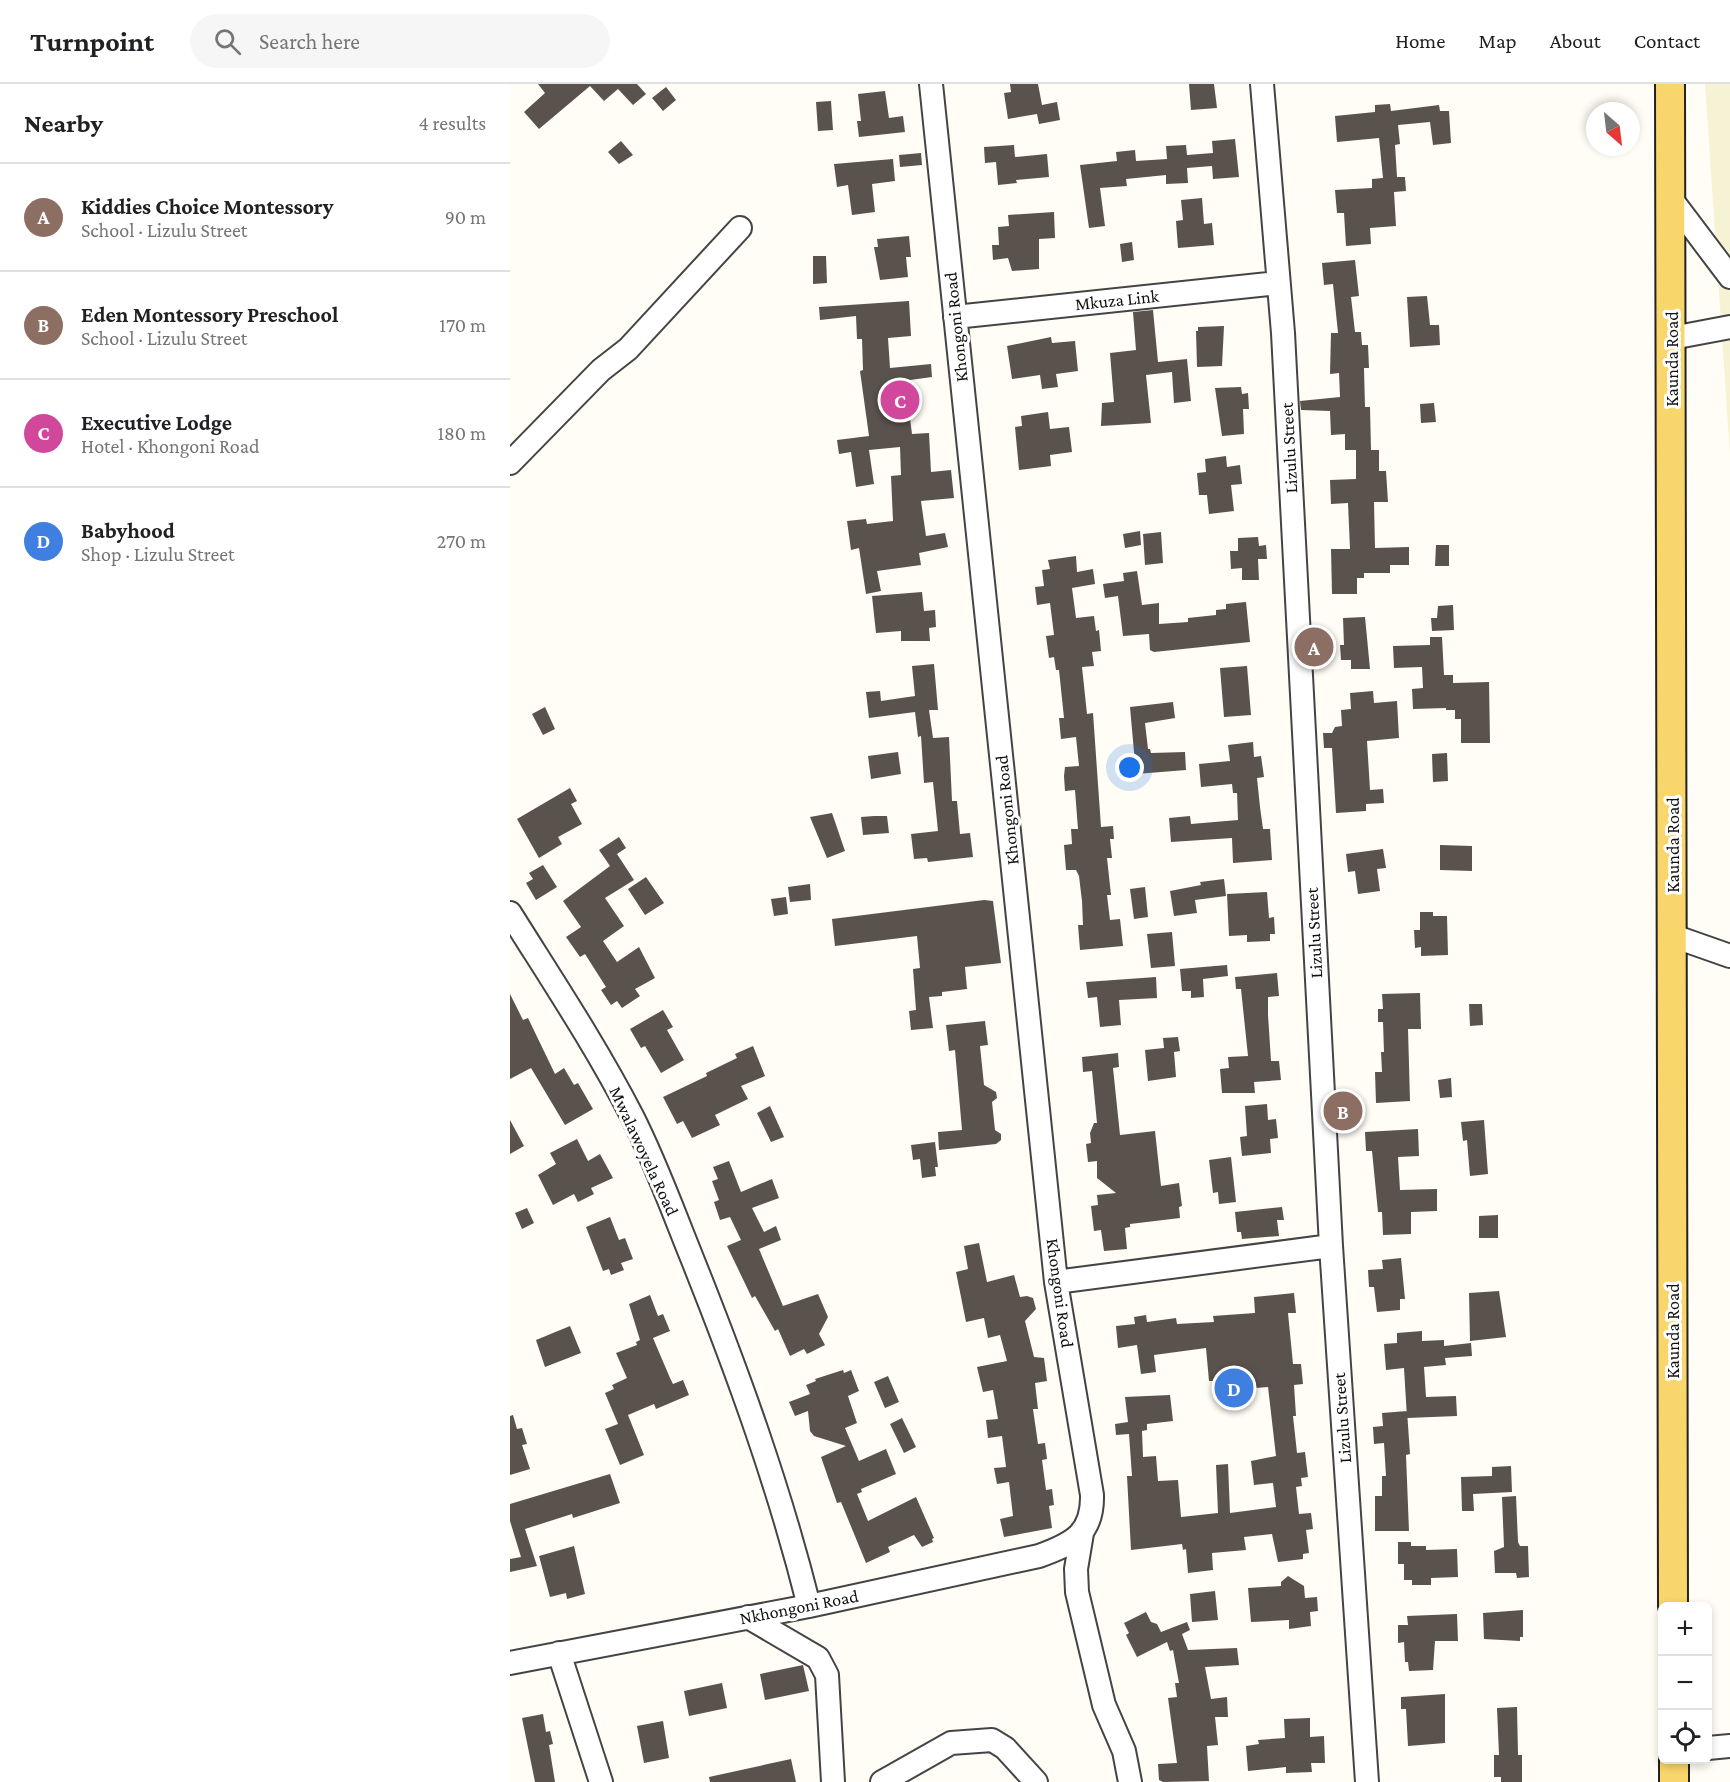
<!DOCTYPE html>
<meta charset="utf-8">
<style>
:root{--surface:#fff;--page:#f6f6f6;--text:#202124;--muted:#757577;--line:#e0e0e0;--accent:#0b8043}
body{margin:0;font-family:"Crimson Pro",serif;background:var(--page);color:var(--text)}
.controls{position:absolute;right:18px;bottom:18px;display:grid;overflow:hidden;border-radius:9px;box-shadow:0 3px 9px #0003}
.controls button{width:54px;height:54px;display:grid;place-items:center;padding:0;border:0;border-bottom:2px solid var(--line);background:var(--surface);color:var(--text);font:30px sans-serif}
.compass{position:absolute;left:1076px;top:18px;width:54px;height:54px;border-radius:50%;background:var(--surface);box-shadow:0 3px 9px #0003;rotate:152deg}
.you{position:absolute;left:620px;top:684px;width:21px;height:21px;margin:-15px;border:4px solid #fff;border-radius:50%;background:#1a73e8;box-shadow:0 0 0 9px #1a73e833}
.badge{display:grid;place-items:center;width:39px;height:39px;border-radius:50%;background:var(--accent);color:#fff;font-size:20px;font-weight:700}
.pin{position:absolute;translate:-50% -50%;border:3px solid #fff;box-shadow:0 2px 6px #0006}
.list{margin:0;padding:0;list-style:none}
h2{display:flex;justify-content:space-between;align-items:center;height:78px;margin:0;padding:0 24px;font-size:26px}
h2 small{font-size:20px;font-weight:400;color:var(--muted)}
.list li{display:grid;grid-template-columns:39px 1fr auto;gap:18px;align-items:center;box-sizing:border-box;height:108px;padding:0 24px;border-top:2px solid var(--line)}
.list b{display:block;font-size:22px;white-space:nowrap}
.list p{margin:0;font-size:20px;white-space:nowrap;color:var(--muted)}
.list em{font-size:20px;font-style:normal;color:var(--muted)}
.icon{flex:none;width:33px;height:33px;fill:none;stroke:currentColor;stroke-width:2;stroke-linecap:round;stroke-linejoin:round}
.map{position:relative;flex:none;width:1220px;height:1698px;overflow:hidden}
header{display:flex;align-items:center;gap:36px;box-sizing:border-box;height:84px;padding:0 30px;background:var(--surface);border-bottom:2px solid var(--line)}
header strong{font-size:28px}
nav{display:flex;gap:33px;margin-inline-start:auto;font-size:21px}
.search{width:420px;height:54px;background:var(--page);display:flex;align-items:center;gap:15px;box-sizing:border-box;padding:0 21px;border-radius:33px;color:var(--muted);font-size:22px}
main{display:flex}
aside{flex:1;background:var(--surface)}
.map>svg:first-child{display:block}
.farmland{fill:#f6f3d4}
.building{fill:#5a524d}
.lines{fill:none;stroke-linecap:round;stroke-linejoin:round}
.minor-casing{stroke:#444;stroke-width:26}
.major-casing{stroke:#222;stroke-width:32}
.minor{stroke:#fff;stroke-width:22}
.major{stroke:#f9d66b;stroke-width:28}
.labels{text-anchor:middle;stroke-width:6;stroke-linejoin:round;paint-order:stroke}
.street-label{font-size:18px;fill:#111;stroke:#fff}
</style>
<header>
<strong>Turnpoint</strong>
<div class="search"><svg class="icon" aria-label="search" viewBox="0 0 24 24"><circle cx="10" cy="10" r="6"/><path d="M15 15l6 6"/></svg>Search here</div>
<nav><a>Home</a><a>Map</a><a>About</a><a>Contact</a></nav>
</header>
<main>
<aside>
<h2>Nearby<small>4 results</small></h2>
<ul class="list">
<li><span class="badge" style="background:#8d6e63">A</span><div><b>Kiddies Choice Montessory</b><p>School · Lizulu Street</p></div><em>90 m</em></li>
<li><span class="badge" style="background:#8d6e63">B</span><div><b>Eden Montessory Preschool</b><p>School · Lizulu Street</p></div><em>170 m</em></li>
<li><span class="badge" style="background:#d1479c">C</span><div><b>Executive Lodge</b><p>Hotel · Khongoni Road</p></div><em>180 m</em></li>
<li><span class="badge" style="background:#3f7fe0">D</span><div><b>Babyhood</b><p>Shop · Lizulu Street</p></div><em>270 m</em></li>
</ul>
</aside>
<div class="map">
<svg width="1220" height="1698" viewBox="0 0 1220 1698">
<rect width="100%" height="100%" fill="#fffdf5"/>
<!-- farmland -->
<path class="farmland" d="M1195 0H1220V371Z"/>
<!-- building -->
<path class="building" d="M28 0H127L136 10 123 21 108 5 94 17 80 2 29 45 14 28 35 9Z
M500 0H528L532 21 547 18 550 36 529 40 527 30 498 35 494 9 501 8Z
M679 0H704L707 24 681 26Z
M156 3 166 16 153 27 142 14Z
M375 7 379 34 393 32 395 48 349 53 347 37H351L348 10Z
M321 17 323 46 308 47 306 18Z
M880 20 881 27 929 21 930 27H939L941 59 923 61 920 38 888 41 890 60 885 61 887 93H895L896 107 884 108 886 142 860 144 861 160 836 162 834 129H827L825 106 862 104V95L873 94 869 54 827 58 825 32 865 28V21Z
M725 55 729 93 703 95 702 82 677 84 678 99 656 100V91L616 95 617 102 590 104 595 142 579 144 570 81 607 77 606 68 625 66 626 77 657 75 656 62 676 61 677 71 703 69 702 57Z
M111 57 123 71 109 80 98 68Z
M504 61 505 73 537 70 539 93 506 96 507 99 488 101 486 78 475 79 474 63Z
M411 69 412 81 390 83 389 71Z
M383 75 385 97 362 100 365 128 342 131 338 101 327 103 324 80Z
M692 114 694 140 702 139 704 161 668 164 666 137 673 136 671 116Z
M544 128 545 154 529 155V185L502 187 498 174 483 176 482 161H489L488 143 499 142 498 131Z
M399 152 401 173H396L398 193 370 196 364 163H368L367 155Z
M622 158 624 176 612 178 610 160Z
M303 172H316L317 199 303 200Z
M845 176 849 212 841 213 845 248H851L852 261H858L859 284H854L855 323H860L861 366H869V387H876L878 418H864L865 464 899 463V481H880V489H854V494H847V510H822L821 465H840L838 419 821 420 820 396 846 395V366H835V350L821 351 820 327 791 326 790 317 830 313 829 289 820 290 821 249H828L823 200 814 201 812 179Z
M917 212 920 241H929L930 261 900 263 897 213Z
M399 217 401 252 378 254 380 284 421 280 422 293 400 296 401 302 396 303 402 350 419 349 421 388 441 386 444 414 411 417 416 452 435 449 438 463 409 469 411 481 367 487 371 507 356 510 349 464 341 466 337 437 356 435 357 440 383 437 381 392 391 391 390 363 359 366 364 400 346 403 341 368 329 370 327 356 359 352 350 287 353 286 352 255H347L346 232 310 236 309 223Z
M643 226 648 278 677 275 681 317 664 319 662 288 636 291 641 339 591 342 592 319 604 318 600 269 626 266 623 228Z
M714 242 712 282 687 283 686 247H688V243Z
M541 253 542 259 565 257 568 287 546 290 548 303 532 305 530 291 502 295 497 262Z
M731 303 732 310 738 309 739 325H733L734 350 712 352 705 304Z
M924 319 926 338 911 339 910 320Z
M538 328 540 345 559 343 562 368 540 371 541 382 509 386 505 343 512 342 511 332Z
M716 372 717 383 730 381 732 400 721 401 724 427 699 430 697 411H689L687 389 696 388 695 375Z
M630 447 631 461 615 464 613 450Z
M651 448 653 479 635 481 633 450Z
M748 453 749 462 756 461 757 475H748L749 496H732V484L721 485 720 467H728V454Z
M926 461H939V482H925Z
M566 472 567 488 583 485 585 500 562 504 566 534 584 532 586 547 589 546 591 567 582 568 584 582 572 583 577 630 583 629 591 743 603 742 604 755H600L602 774H597L601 811H597L600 836 610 835 613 862 570 866 568 841H573L572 817 569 792 566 786H556L554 761 562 760 561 745H568L565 706 555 707 554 692 555 683 569 682 566 653 551 655 549 634H554L549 586H546L544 573 539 574 536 552 544 551 540 519 527 521 525 503 534 502 532 486 540 485 538 476Z
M627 487 632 521 649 519V540L678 538V534L706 531V526L716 525V520L736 518 740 558 644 568 640 566 639 550 613 552 608 512 595 514 593 500 614 497 613 489Z
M412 508 414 527 425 526 426 543 419 544 420 557H391V547L366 549 362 512Z
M943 521 944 546 922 547 921 534H927L928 522Z
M855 533 860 585H841V576H831L830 561H834L833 534Z
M920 553H932L934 591H943V599L979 598 980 659H951V635H945V626H936V624L903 625 902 605 913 604 912 583 884 584 883 562 920 561Z
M424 580 428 626H419L423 654 439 653 442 717H447L450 750 460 749 463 773 418 778 417 774 404 775 401 750 428 747 423 698 414 699 411 652 408 653 405 628 359 634 356 608 370 607 371 617 405 612 402 582Z
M737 582 741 631 714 633 710 584Z
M863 607 864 619 887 617 889 654 857 657 860 706 873 705 874 719 856 720V727L826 729 822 664H814L813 649H822L825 643 832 642 831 626 841 625 840 609Z
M663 618 665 634 635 639 638 665H640L641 669 675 668 676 686 626 690 620 623Z
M35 623 45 645 33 651 22 630Z
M743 658 744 673 751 672 754 693 747 694 750 723 753 745H760L762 776 723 779 722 754 661 758 659 734 680 732 681 740 728 736 727 709H723L722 700 691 703 689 680 720 677 718 661Z
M388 668 391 690 361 695 358 672Z
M937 669 938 697 923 698 922 670Z
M60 704 67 717 61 720 72 740 48 753 52 760 29 774 7 735Z
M322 729 335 767 317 774 300 733Z
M364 732H377L379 749 353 751 351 733Z
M109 753 116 764 107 770 124 796 95 814 114 842 93 857 107 878 129 863 145 894 125 905 130 912 112 924 107 917 101 921 91 906 96 903 75 870 70 873 56 853 71 843 53 817 100 782 89 766Z
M930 761 962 762V787L930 786Z
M873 765 876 784 867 785 870 807 848 810 845 787 838 788 836 770Z
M33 781 47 803 26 816 16 799 23 795 19 789Z
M136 793 154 819 135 831 118 805Z
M714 795 716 812 685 816 687 829 664 832 660 807 691 801 690 798Z
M300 800 301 816 280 818 278 803Z
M635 803 638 833 624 835 620 805Z
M757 808 759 834 764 833 765 850H760V857L737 858V851L719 852 717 810Z
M276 813 278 830 264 832 261 815Z
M474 816 483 817 491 879 455 883 457 905 432 908V912L419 913 423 944 401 946 399 927 406 926 403 885 410 884 407 852 325 862 322 835Z
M910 828H923V832H937L938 871 911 872V863L905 864 904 846H910Z
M662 848 665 882 641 884 637 850Z
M717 881 718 892 693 895 694 913 681 914V907H672L670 885Z
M767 889 769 912 758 913V931L761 977H769L771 996 744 998 745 1009H712L710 985 719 984 718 973 738 972 731 905H726L725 893Z
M646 893 647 914 609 916 611 941 590 943 587 913 578 914 576 898Z
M910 909 911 945H898L900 1017 866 1019 865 988H872L871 968H874L873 938H868V925H873L872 910Z
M0 910 13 936 18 934 45 990 54 984 64 1001 68 999 83 1025 55 1041 21 984 0 995Z
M959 920H972L973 941 960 942Z
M153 926 163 943 157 946 174 976 151 989 135 962 131 964 120 945Z
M475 937 478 961 470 962 474 1001 486 1008 487 1014 482 1018 485 1046 491 1050V1056L486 1060 429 1066 428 1048 452 1046 445 966 439 967 436 941Z
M668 953 670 967 664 968 666 993 638 997 635 966 654 964 653 954Z
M243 962 255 992 231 1002 238 1015 205 1031 210 1041 182 1054 173 1037 167 1040 153 1013 197 992 196 989 227 974 225 970Z
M608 969 609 983 603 984 610 1051 645 1047 651 1102 669 1099 672 1122 669 1123 670 1134 620 1140V1143L615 1144 617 1165 594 1167 591 1146 584 1147 581 1122 588 1121 587 1111 606 1109 587 1094V1077L578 1078 576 1060 581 1059 580 1049 584 1039H587L582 987 573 988 572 973Z
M941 994 942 1013 930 1014 928 996Z
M757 1020 758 1036 766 1035 768 1054 760 1055 761 1069 732 1072 730 1053 737 1052 735 1022Z
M260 1022 274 1053 261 1058 247 1029Z
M0 1036 14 1062 0 1070Z
M974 1036 978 1090 960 1092 957 1056 953 1057 951 1038Z
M908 1045 909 1072 888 1073 890 1106 927 1105V1127L901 1128V1150L873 1151 872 1128H868L862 1067H856L855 1048Z
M67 1055 78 1077 90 1070 103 1094 81 1104 84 1110 68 1118 64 1110 43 1121 28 1091 46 1080 40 1069Z
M425 1058 428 1083H425L426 1092 412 1094 410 1075 403 1076 401 1061Z
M721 1073 726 1118 709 1120 708 1108 703 1109 699 1076Z
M219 1077 231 1108 262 1095 269 1114 242 1124 254 1148 266 1142 271 1156 249 1165 273 1222 308 1210 318 1233 309 1250 315 1261 297 1270 294 1265 280 1272 268 1245 265 1247 245 1212 242 1214 217 1162 231 1156 220 1133 210 1136 204 1118 209 1116 202 1097 208 1095 203 1083Z
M772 1123 774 1136H767L769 1152 732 1155 731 1148H727L725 1128Z
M17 1124 24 1139 12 1145 5 1129Z
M988 1131V1154H969V1132Z
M100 1133 109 1156 115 1154 123 1175 111 1179 114 1186 101 1191 99 1185 93 1187 76 1143Z
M469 1159 477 1198 504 1191 510 1213 517 1212 523 1214 526 1225 515 1237 524 1273 534 1274 537 1297 525 1299 528 1325H523L528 1360 535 1359 537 1375 532 1376 536 1406 542 1405 544 1421 539 1422 542 1444 494 1453 490 1435 503 1432 499 1398 487 1400 484 1384 496 1383 492 1352 478 1354 476 1336 488 1335 483 1306 473 1308 467 1283 497 1277 490 1251 478 1254 474 1234 456 1238 446 1188 458 1185 454 1162Z
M891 1174 895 1215H890V1226L867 1228 864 1203H859L858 1186 873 1185 872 1176Z
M989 1207 996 1253 960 1257 959 1209Z
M784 1209 786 1229H778L783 1280H791L793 1300 784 1301 786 1332H783L787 1369 795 1368 798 1393 791 1394 792 1402 786 1403 789 1430 801 1429 803 1445 796 1446 799 1469 793 1470V1475L768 1478 762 1450 734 1453 736 1466 702 1469 703 1486 678 1489 676 1465 673 1466 672 1460 621 1466 617 1392H622L619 1350 606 1351 605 1340 618 1338 615 1313 660 1311 663 1337 637 1340V1346L632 1347 633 1373 646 1372 648 1397 668 1396 671 1433 708 1429 706 1381 718 1380 720 1429 766 1423 763 1399 744 1401 741 1377 766 1372 758 1303 733 1305 732 1297H699L696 1264 644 1271 646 1288 631 1290 627 1261 608 1264 606 1242 625 1240 624 1233 636 1231 637 1238 666 1234 667 1240 704 1238 703 1232 745 1229 744 1213Z
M140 1211 148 1232 153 1230 160 1247 143 1254 160 1294 163 1300 173 1296 179 1311 146 1325 144 1320 118 1331 134 1371 110 1381 95 1345 108 1340 95 1309 104 1305 102 1301 117 1294 106 1269 127 1261 126 1258 130 1256 119 1220Z
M60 1242 71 1269 35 1283 26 1256Z
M912 1247V1257L934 1256V1262L961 1259 962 1272 935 1274 936 1281 914 1283 916 1313 946 1312 947 1332 897 1334 894 1284 876 1286 874 1260 887 1259V1249Z
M333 1286 334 1289 341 1286 349 1307 338 1312 347 1339 335 1344 349 1377 376 1365 386 1390 351 1405 352 1408 347 1410 358 1437 406 1413 424 1454 422 1455 423 1458 412 1463 404 1451 378 1463 380 1468 356 1479 331 1418 327 1419 311 1373 336 1362 304 1352 300 1347 298 1327 285 1332 279 1318 300 1310 296 1301 306 1297 305 1295Z
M378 1292 389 1318 375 1324 364 1298Z
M897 1327 900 1370 896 1371 899 1447H865V1412H872V1392H876L874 1359 864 1360 863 1343 873 1342 872 1329Z
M3 1331 7 1345 12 1344 17 1360 12 1361 20 1385 0 1391V1332Z
M392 1334 406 1363 394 1369 380 1340Z
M1001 1382 1002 1408 963 1410 964 1427H952L951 1393 982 1392V1383Z
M100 1390 110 1419 63 1434 62 1430 15 1445 27 1482 0 1488V1475L11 1473 0 1437V1420Z
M1006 1412 1008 1458 1010 1462H1018L1019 1493 1007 1494 1006 1489H985L984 1467 994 1463 992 1413Z
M888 1458H901V1462H916V1466L947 1465 948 1493 921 1494V1501H902V1496H894V1480H888Z
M64 1462 75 1510 57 1515 56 1509 40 1513 29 1472Z
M778 1492 794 1502 795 1514 807 1513 808 1527 800 1528 801 1542 779 1545V1536L741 1538 738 1504 771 1502V1498Z
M705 1507 708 1536 682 1538 680 1510Z
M1013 1526V1553H1010V1557L974 1555 973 1529Z
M636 1528 641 1538 647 1540 651 1548 677 1538 680 1546 672 1550 678 1566 727 1564 729 1581 695 1583 701 1615 717 1613 718 1633H705L708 1661 697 1662 699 1697 653 1698 649 1696 648 1680 667 1679 658 1614 667 1613 665 1599H669L663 1566 660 1567 657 1558 627 1573 616 1551 619 1549 614 1539Z
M947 1530 948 1557H925L923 1586 899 1587 898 1578H895L894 1558 888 1559V1541H898L897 1532Z
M293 1581 299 1607 255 1616 250 1590Z
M212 1599 217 1624 179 1632 174 1607Z
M935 1610V1659L898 1662 896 1625H891V1613Z
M1007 1623 1008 1671H1012V1698H991V1693H984V1671H989L987 1624Z
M33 1630 36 1648 40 1647 43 1660 39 1661 45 1698H25L12 1634Z
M800 1634V1653L814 1652 815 1679H801L802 1688 776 1689V1683L738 1687 736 1662 749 1660 748 1656 775 1654 774 1635Z
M153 1637 159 1674 134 1679 127 1642Z
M281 1675 286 1698H200L199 1693Z"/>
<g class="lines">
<!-- minor casing -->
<g class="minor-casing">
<path id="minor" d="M752 0 773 249 821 1162 857 1698
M1162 116 1220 193
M445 233 768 199
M1162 254 1220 243
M0 379 91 286 118 265 230 144
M0 829C42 896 86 962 122 1032 145 1077 163 1127 182 1174 228 1289 269 1402 299 1522
M1163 852 1220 872
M546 1198 821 1162
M572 1449 566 1485 567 1508 594 1621 614 1667 620 1698
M238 1533 308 1574 317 1591 323 1698
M49 1569 91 1698
M0 1579 299 1522 529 1472C562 1460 583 1450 582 1411L546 1198 421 0
M1198 1664 1220 1662
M372 1698 441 1659 482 1656 495 1664 526 1698"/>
</g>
<!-- major casing -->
<g class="major-casing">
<path id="major" d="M1160 0 1163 1522
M1164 1676V1698"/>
</g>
<!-- minor -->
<use href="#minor" class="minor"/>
<!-- major -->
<use href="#major" class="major"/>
</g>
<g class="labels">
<!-- street labels -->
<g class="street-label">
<text transform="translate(607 216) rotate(-6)" y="6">Mkuza Link</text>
<text transform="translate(446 243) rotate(-96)" y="6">Khongoni Road</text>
<text transform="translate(1162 275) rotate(-90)" y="6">Kaunda Road</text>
<text transform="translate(779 364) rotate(-93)" y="6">Lizulu Street</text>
<text transform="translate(497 726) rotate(-96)" y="6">Khongoni Road</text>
<text transform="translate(1163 761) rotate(-90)" y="6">Kaunda Road</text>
<text transform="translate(804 849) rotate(-93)" y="6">Lizulu Street</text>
<text transform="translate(134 1067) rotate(65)" y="6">Mwalawoyela Road</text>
<text transform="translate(550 1209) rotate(82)" y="6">Khongoni Road</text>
<text transform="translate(1163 1247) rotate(-90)" y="6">Kaunda Road</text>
<text transform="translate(832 1334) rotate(-94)" y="6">Lizulu Street</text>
<text transform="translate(289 1523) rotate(-11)" y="6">Nkhongoni Road</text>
</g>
</g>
</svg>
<div class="controls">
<button>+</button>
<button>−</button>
<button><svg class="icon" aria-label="locate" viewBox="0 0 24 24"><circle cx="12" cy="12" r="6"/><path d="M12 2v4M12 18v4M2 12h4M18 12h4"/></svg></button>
</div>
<svg class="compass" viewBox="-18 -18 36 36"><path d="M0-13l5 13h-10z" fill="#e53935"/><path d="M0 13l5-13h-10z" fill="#757577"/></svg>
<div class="you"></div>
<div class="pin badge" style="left:804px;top:563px;background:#8d6e63">A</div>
<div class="pin badge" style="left:833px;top:1027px;background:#8d6e63">B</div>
<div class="pin badge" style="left:390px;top:316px;background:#d1479c">C</div>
<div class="pin badge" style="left:724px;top:1304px;background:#3f7fe0">D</div>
</div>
</main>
